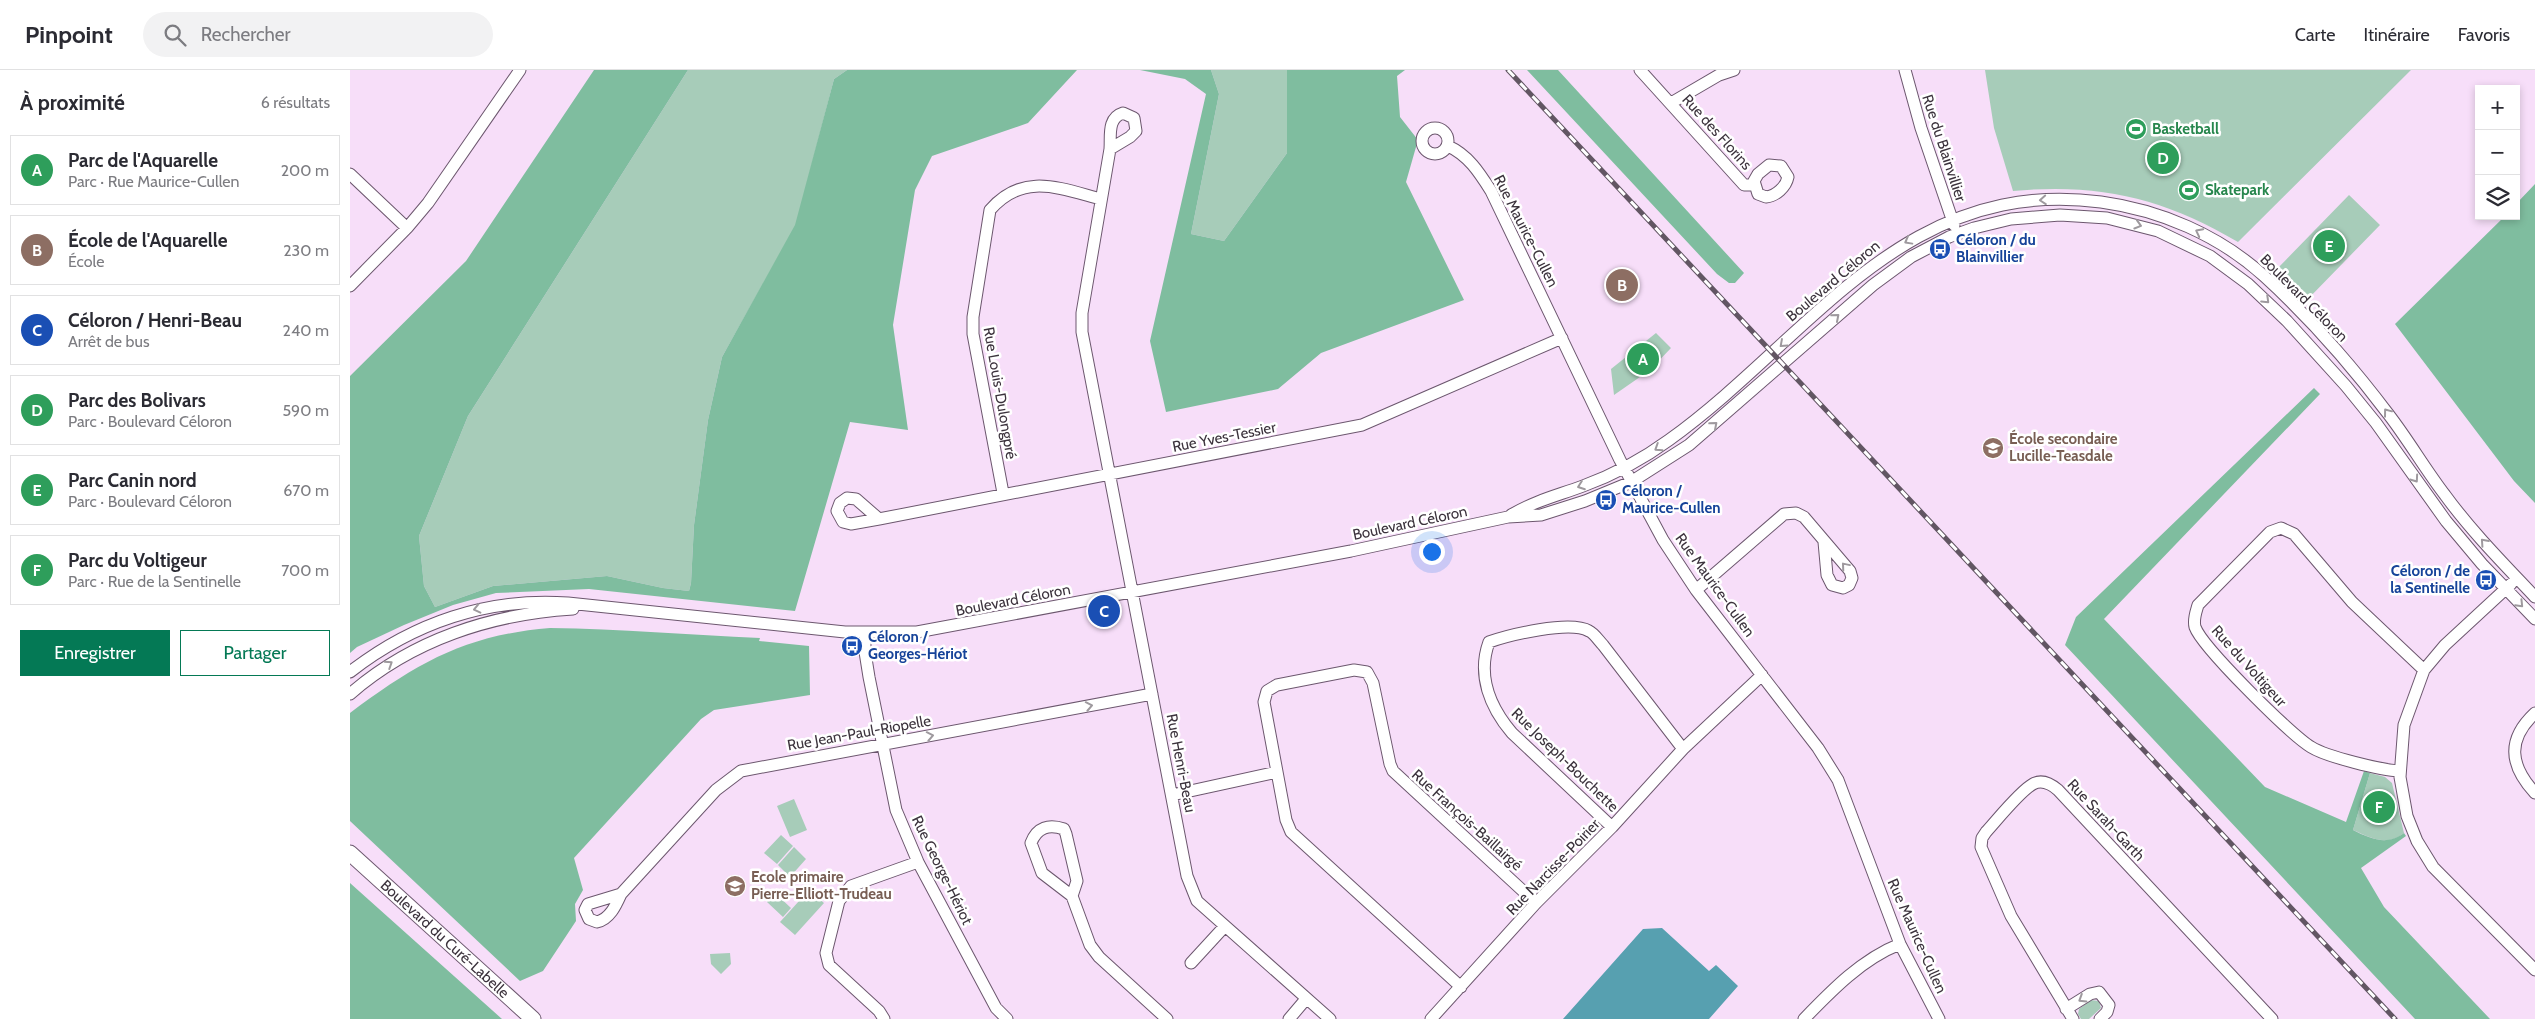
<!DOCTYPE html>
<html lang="fr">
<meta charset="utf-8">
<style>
:root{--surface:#fff;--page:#f2f2f3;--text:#2b2b33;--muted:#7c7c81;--line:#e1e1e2;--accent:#047955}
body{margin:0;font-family:Cabin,sans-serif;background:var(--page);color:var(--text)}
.controls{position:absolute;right:15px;top:15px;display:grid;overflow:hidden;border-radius:0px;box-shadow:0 2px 8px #0003}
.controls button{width:45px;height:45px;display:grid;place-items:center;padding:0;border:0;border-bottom:1px solid var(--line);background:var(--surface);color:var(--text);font:25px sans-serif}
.you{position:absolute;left:1081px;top:481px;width:18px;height:18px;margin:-12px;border:4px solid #fff;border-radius:50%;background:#1a73e8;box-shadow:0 0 0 8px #1a73e833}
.badge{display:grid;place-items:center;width:32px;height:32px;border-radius:50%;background:var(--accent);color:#fff;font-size:16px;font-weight:700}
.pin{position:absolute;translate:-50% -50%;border:2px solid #fff;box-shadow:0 1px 5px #0006}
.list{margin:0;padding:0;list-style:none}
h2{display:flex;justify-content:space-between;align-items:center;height:65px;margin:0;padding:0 20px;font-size:21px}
h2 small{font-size:16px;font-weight:400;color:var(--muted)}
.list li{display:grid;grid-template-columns:32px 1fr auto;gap:15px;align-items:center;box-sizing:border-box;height:70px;margin:0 10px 10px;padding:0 10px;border:1px solid var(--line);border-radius:0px}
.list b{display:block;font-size:19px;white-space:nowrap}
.list p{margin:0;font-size:16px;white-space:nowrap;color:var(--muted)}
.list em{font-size:16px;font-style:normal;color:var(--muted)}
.actions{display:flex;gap:10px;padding:15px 20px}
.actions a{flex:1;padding:11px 0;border:1px solid var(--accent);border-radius:0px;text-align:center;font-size:18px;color:var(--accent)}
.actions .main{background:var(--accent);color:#fff}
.icon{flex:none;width:28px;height:28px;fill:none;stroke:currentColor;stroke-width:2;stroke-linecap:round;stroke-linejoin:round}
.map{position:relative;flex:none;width:2185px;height:949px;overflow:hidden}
header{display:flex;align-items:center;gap:30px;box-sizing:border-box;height:70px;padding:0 25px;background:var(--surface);border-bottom:1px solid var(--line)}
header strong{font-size:24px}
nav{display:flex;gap:28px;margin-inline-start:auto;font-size:18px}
.search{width:350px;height:45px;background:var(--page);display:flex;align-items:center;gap:12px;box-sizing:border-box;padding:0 18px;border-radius:28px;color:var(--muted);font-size:19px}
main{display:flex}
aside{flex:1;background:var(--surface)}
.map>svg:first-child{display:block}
.green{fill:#a7ccb9}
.forest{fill:#7fbd9f}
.water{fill:#57a0b0}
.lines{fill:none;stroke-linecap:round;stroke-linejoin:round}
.minor-casing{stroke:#6c576e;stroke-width:13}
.major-casing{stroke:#6c576e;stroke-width:17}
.minor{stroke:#fff;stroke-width:11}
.major{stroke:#fff;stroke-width:15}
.rail-casing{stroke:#625663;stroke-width:5}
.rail{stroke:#fff;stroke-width:3;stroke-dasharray:9;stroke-linecap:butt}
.oneway{stroke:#9e999e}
.labels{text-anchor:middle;stroke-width:5;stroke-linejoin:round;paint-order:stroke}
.leisure-label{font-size:15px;font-weight:bold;fill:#27864d;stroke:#fff;text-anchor:start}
.street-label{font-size:15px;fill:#3c333d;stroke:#fff}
.transit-label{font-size:15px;font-weight:bold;fill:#164399;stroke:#fff;text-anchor:start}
.education-label{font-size:15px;font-weight:bold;fill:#785e54;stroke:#fff;text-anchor:start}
</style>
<header>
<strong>Pinpoint</strong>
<div class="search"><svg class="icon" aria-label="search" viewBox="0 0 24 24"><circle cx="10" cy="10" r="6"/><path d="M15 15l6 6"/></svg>Rechercher</div>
<nav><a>Carte</a><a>Itinéraire</a><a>Favoris</a></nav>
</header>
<main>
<aside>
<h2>À proximité<small>6 résultats</small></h2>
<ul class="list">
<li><span class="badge" style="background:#2e9e5b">A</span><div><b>Parc de l'Aquarelle</b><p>Parc · Rue Maurice-Cullen</p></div><em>200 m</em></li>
<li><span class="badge" style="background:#8d6e63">B</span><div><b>École de l'Aquarelle</b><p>École</p></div><em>230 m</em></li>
<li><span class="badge" style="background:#1a4fb4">C</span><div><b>Céloron / Henri-Beau</b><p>Arrêt de bus</p></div><em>240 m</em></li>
<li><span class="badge" style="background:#2e9e5b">D</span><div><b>Parc des Bolivars</b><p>Parc · Boulevard Céloron</p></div><em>590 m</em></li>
<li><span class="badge" style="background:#2e9e5b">E</span><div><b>Parc Canin nord</b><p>Parc · Boulevard Céloron</p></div><em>670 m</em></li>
<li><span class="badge" style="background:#2e9e5b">F</span><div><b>Parc du Voltigeur</b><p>Parc · Rue de la Sentinelle</p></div><em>700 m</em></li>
</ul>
<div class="actions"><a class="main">Enregistrer</a><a>Partager</a></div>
</aside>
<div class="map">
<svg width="2185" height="949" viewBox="0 0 2185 949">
<rect width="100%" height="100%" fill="#f7def9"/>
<!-- green -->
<path class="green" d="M338 0H497L484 9 446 155 372 287 358 350 344 455 341 513 339 521 313 518 257 506 143 516 85 537 74 516 69 466 118 346Z
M861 0H937V83L874 171 841 164 869 24Z
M1635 0H2061L1888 172C1813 128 1750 113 1663 121L1644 58Z
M1999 125 2030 155 1957 230 1926 200Z
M1306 263 1321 278 1300 300 1264 325 1261 299Z
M2020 703 2035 707 2042 713 2054 763C2037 777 2021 768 2003 760Z
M444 729 457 760 440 767 427 736Z
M431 765 443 776 427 794 414 783Z
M444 777 456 789 440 807 428 795Z
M459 820 474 833 445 865 430 852Z
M425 823 441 838 433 847 417 832Z
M380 883 381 894 371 904 361 894 360 884Z
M1741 930 1749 931 1751 938 1739 949H1731L1728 944 1729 939Z"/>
<!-- forest -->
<path class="forest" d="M244 0H338L118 346 69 466 74 516 85 537 143 516 257 506 313 518 339 521 341 513 344 455 358 350 372 287 445 155 484 9 497 0H727L678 53 582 86 565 120 543 255 558 360 500 352 445 541 239 519 146 523 103 535 54 555 7 577 0 583V306L116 191Z
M790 0H861L869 24 841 164 874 171 937 83V0H1055L1047 6 1050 47 1068 70 1056 112 1114 230 971 283 928 319 816 342 800 271 856 24 835 9Z
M1177 0H1208L1394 203 1385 213H1379L1367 204Z
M2185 114V433L2164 411 2045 254 2155 146H2166V134Z
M1964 318 1970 324 1754 549 1915 717 1996 752 2014 701 2020 703 2003 760C2021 769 2037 776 2054 763L2056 766 2011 798 2034 837 2140 949H2065L1715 575 1726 547Z
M200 558C270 559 340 565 410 568L409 571 459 576 460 625 364 640 351 649 224 788 233 820 225 834 226 851 193 901 170 911 0 751V643C67 593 115 565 200 558Z
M0 813 152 949H0Z"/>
<!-- water -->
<path class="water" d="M1312 858 1359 901 1366 895 1388 916 1359 949H1213L1293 859Z"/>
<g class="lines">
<!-- minor casing -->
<g class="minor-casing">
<path id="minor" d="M1290 0 1394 115H1404
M1555 0 1571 58 1604 155
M1321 33 1369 5 1384 0
M773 43 784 48 786 61 780 67 760 79C761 66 757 48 773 43Z
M1072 71a13 13 0 1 1 26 0a13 13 0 1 1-26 0Z
M1098 76C1118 85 1129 102 1141 121L1270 390 1313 470 1346 520 1468 678 1488 710 1550 874 1589 949
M760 79 732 243V262L837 806 847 831 980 949
M1419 95 1431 96 1438 107C1436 117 1426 126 1416 127L1408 124 1404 111 1408 104Z
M0 104 57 158
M0 216 57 158 78 133 170 0
M653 423 623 264V247L640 140C673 102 709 118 751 129
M497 428 506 429 529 449 501 454 493 452 487 441 490 433Z
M1161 445C1187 430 1206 426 1233 416 1263 405 1293 389 1319 370 1460 269 1552 106 1751 132 1810 140 1869 165 1914 206 1959 247 2002 296 2039 345 2059 371 2075 399 2095 425 2122 462 2154 494 2185 527
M529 449 1012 355 1212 268
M2161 514 2095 575 2074 600 2054 655 2050 707 2057 746 2067 771 2083 797 2185 900
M1346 520 1434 444 1446 443 1454 447 1500 501 1502 508 1499 515 1493 518 1482 515 1477 505 1474 472
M515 563V582L519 607 546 740 568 792 646 938 657 949
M0 602C63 553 138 527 218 533L495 562H567L1001 481 1158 447 1191 445 1235 431 1281 412 1339 375 1523 215 1561 187 1599 167 1624 158 1661 149 1710 145 1757 148 1808 161 1860 186 1898 214 1937 251 1996 316 2026 353 2096 451 2132 494 2185 549
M0 624C62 570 141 544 223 539
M2185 643C2156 670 2160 696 2185 723
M2050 701C2031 700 1977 687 1961 677 1941 665 1852 577 1845 557 1843 549 1846 542 1848 535L1920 462 1931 458 1944 464 2002 532 2074 600
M822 725 927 702
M1262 757 1162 663C1140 637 1127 605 1139 572 1159 565 1220 550 1239 561 1244 563 1249 571 1253 575L1333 679
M271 824 238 834 235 840 239 849 247 852C260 849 266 835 271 824L366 720 391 701 802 624
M722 826 727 811 716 764 714 759C699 754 687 757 681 773L692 803 722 826 740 875 749 887 817 949
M841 893 875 856
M1111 917 941 762 936 750 914 632 917 621 927 615 1004 600 1017 602 1023 613 1040 694 1043 701 1186 833
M1716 939 1740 924 1749 922 1759 935 1757 942 1750 949
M534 949 529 941 479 895 476 883 489 831 501 816 568 792
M939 949 956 929
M1081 949 1186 833 1262 757 1333 679 1412 605
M1454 949C1482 920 1512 889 1550 874
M1723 949 1661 846 1631 777 1632 768 1636 762C1647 750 1670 721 1683 714 1692 709 1701 714 1708 720L1922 949"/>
</g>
<!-- major casing -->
<g class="major-casing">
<g id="major">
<path id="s1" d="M0 783 183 949"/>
</g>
</g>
<!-- minor -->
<use href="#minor" class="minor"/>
<!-- major -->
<use href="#major" class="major"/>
<!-- rail casing -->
<g class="rail-casing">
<path id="rail" d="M1158 0 2045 949"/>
</g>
<!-- rail -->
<use href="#rail" class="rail"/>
</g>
<!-- one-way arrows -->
<defs><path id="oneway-chevron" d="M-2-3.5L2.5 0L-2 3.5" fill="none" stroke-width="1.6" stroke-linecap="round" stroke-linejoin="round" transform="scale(1.25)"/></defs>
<g class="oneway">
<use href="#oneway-chevron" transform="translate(1693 130) rotate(176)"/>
<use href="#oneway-chevron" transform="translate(1788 155) rotate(17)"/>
<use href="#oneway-chevron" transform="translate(1849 162) rotate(-153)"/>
<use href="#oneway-chevron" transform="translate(1558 171) rotate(151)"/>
<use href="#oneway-chevron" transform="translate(1916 230) rotate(44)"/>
<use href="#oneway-chevron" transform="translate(1486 247) rotate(-41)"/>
<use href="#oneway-chevron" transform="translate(1433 274) rotate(138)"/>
<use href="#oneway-chevron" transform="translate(2037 342) rotate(-127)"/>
<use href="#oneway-chevron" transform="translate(1364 355) rotate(-41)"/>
<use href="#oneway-chevron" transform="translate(1308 378) rotate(147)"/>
<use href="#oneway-chevron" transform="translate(2065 409) rotate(55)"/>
<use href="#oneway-chevron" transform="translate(1231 416) rotate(160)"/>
<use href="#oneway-chevron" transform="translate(2134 472) rotate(-132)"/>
<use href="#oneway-chevron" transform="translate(1495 496) rotate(-130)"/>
<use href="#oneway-chevron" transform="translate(2170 534) rotate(46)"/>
<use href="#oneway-chevron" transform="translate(127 539) rotate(167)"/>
<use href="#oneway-chevron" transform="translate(39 594) rotate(-33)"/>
<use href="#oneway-chevron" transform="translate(739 636) rotate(-11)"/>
<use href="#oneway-chevron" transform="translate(580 666) rotate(-11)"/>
<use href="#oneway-chevron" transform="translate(1732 929) rotate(148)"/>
</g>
<!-- icons -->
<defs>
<g id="stadium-disc" transform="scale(1.125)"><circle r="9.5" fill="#2e9e5b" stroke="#fff"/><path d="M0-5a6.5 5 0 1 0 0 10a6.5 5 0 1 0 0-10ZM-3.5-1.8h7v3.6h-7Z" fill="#fff"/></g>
<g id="bus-disc" transform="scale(1.125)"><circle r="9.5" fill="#1a4fb4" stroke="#fff"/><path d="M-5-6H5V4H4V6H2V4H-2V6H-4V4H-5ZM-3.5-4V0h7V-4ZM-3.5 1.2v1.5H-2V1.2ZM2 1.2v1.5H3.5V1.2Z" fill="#fff"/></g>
<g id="school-disc" transform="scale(1.125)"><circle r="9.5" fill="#8d6e63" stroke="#fff"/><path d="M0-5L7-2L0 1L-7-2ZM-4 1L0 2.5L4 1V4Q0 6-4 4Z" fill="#fff"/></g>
</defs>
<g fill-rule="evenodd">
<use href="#stadium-disc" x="1786" y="59"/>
<use href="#stadium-disc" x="1839" y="120"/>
<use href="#bus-disc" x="1590" y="179"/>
<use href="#school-disc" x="1643" y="378"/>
<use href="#bus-disc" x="1256" y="430"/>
<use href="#bus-disc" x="2136" y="510"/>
<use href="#bus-disc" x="502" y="576"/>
<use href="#school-disc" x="385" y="816"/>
</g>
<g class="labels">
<!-- leisure labels -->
<g class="leisure-label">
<text x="1802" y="64">Basketball</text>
<text x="1855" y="125">Skatepark</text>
</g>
<!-- street labels -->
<g class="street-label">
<text transform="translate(1367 62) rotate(48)" y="5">Rue des Florins</text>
<text transform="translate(1594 78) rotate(72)" y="5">Rue du Blainvillier</text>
<text transform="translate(1176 161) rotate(63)" y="5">Rue Maurice-Cullen</text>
<text transform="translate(1483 211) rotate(-40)" y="5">Boulevard Céloron</text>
<text transform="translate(1954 228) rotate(45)" y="5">Boulevard Céloron</text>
<text transform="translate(650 323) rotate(80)" y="5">Rue Louis-Dulongpré</text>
<text transform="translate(874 367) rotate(-11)" y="5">Rue Yves-Tessier</text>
<text transform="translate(1060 453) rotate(-12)" y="5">Boulevard Céloron</text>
<text transform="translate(1365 515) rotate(54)" y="5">Rue Maurice-Cullen</text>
<text transform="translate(663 530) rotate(-11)" y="5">Boulevard Céloron</text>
<text transform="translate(1899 596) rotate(48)" y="5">Rue du Voltigeur</text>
<text transform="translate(509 663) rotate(-10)" y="5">Rue Jean-Paul-Riopelle</text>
<text transform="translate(1215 690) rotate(44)" y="5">Rue Joseph-Bouchette</text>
<text transform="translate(831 693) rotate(79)" y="5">Rue Henri-Beau</text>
<text transform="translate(1117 750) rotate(42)" y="5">Rue François-Baillairgé</text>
<text transform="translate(1756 750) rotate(47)" y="5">Rue Sarah-Garth</text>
<text transform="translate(1203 797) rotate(-46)" y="5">Rue Narcisse-Poirier</text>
<text transform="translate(592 800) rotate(64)" y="5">Rue George-Hériot</text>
<text transform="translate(1567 866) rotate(66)" y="5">Rue Maurice-Cullen</text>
<text dy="5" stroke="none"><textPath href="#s1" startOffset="128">Boulevard du Curé-Labelle</textPath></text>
</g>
<!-- transit labels -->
<g class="transit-label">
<text x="1606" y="175">Céloron / du<tspan x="1606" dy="17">Blainvillier</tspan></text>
<text x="1272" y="426">Céloron /<tspan x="1272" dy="17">Maurice-Cullen</tspan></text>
<text x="2120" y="506" text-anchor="end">Céloron / de<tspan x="2120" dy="17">la Sentinelle</tspan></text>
<text x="518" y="572">Céloron /<tspan x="518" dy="17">Georges-Hériot</tspan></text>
</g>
<!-- education labels -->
<g class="education-label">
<text x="1659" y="374">École secondaire<tspan x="1659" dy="17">Lucille-Teasdale</tspan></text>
<text x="401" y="812">Ecole primaire<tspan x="401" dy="17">Pierre-Elliott-Trudeau</tspan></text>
</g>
</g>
</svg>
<div class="controls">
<button>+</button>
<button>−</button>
<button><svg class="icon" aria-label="layers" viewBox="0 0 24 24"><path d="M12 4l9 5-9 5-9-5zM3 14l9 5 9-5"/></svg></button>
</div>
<div class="you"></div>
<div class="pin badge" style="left:1293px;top:289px;background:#2e9e5b">A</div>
<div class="pin badge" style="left:1272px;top:215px;background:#8d6e63">B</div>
<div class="pin badge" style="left:754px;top:541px;background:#1a4fb4">C</div>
<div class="pin badge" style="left:1813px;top:88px;background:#2e9e5b">D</div>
<div class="pin badge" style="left:1979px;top:176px;background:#2e9e5b">E</div>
<div class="pin badge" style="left:2029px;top:737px;background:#2e9e5b">F</div>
</div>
</main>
